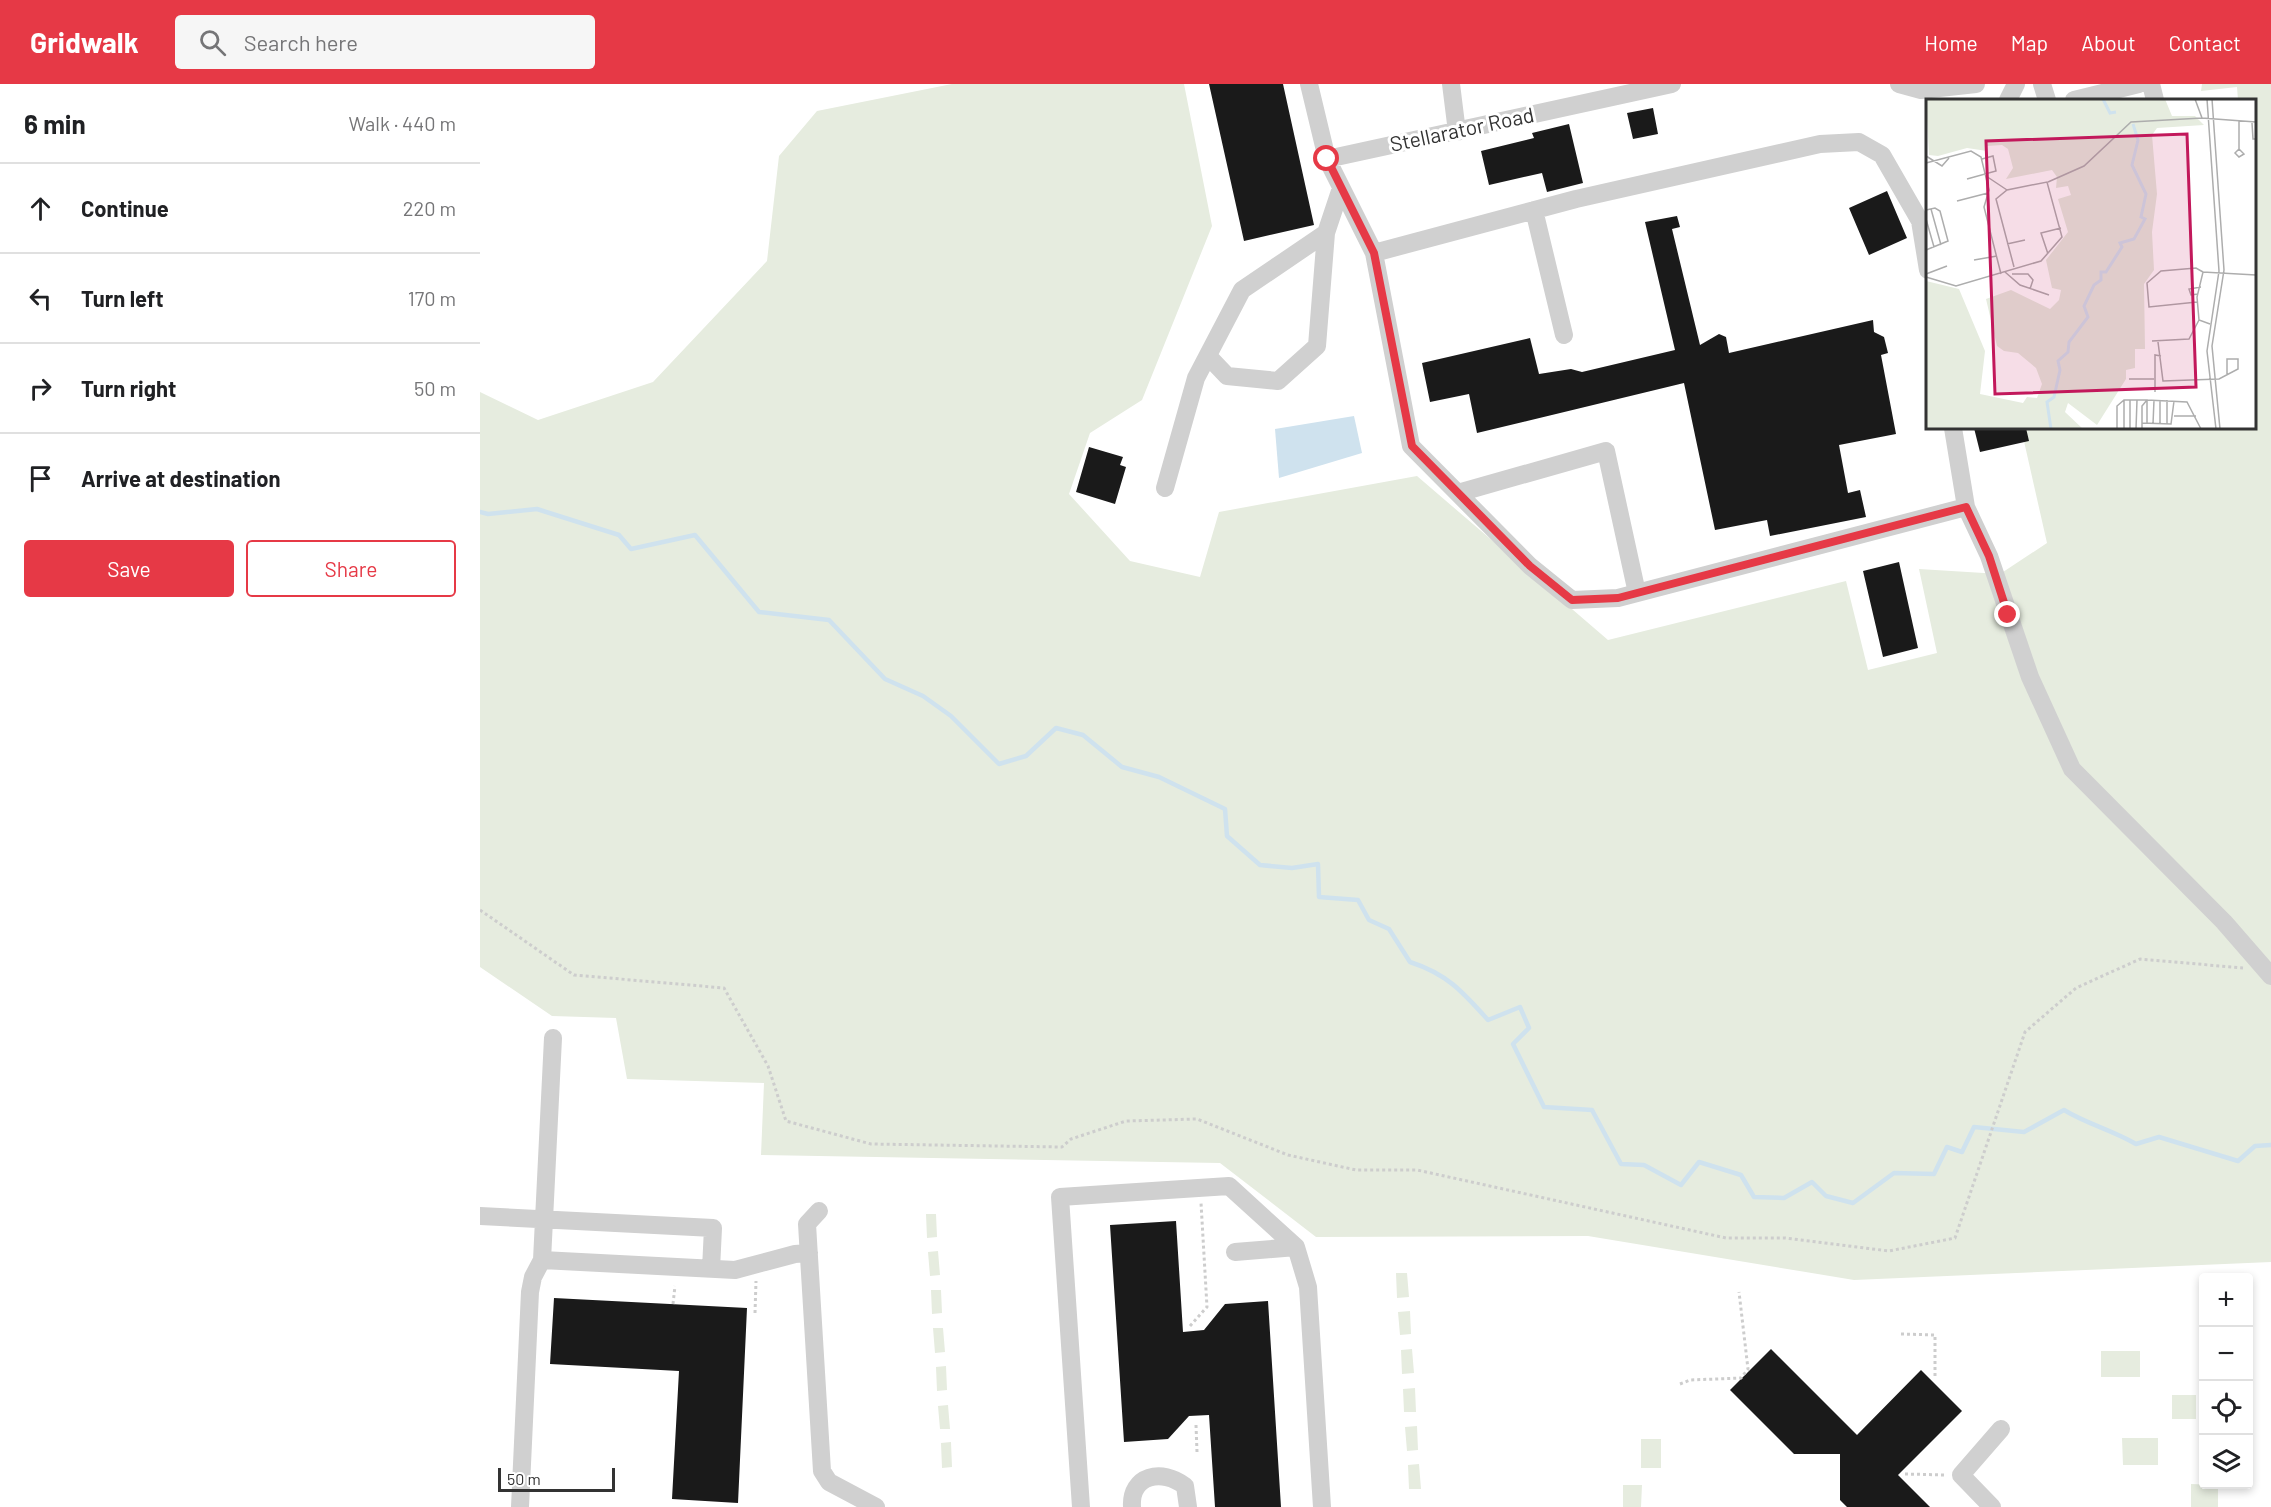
<!DOCTYPE html>
<meta charset="utf-8">
<style>
:root{--surface:#fff;--page:#f6f6f6;--text:#202124;--muted:#757577;--line:#e0e0e0;--accent:#e63946}
body{margin:0;font-family:Barlow,sans-serif;background:var(--page);color:var(--text)}
.controls{position:absolute;right:18px;bottom:18px;display:grid;overflow:hidden;border-radius:6px;box-shadow:0 3px 9px #0003}
.controls button{width:54px;height:54px;display:grid;place-items:center;padding:0;border:0;border-bottom:2px solid var(--line);background:var(--surface);color:var(--text);font:30px sans-serif}
.scale{position:absolute;left:18px;bottom:15px;width:117px;box-sizing:border-box;padding-left:6px;border:3px solid #333;border-top:0;font-size:16px;line-height:21px;white-space:nowrap;color:#333;-webkit-text-stroke:4px #fff;paint-order:stroke}
.stop{position:absolute;width:18px;height:18px;margin:-14px;border:4px solid #e63946;border-radius:50%;background:#fff}
.stop.end{background:#e63946;border-color:#fff;box-shadow:0 2px 6px #0008}
.list{margin:0;padding:0;list-style:none}
h2{display:flex;justify-content:space-between;align-items:center;height:78px;margin:0;padding:0 24px;font-size:26px}
h2 small{font-size:20px;font-weight:400;color:var(--muted)}
.list li{display:grid;grid-template-columns:39px 1fr auto;gap:18px;align-items:center;box-sizing:border-box;height:90px;padding:0 24px;border-top:2px solid var(--line)}
.list b{display:block;font-size:22px;white-space:nowrap}
.list em{font-size:20px;font-style:normal;color:var(--muted)}
.actions{display:flex;gap:12px;padding:18px 24px}
.actions a{flex:1;padding:14px 0;border:2px solid var(--accent);border-radius:6px;text-align:center;font-size:21px;color:var(--accent)}
.actions .main{background:var(--accent);color:#fff}
.icon{flex:none;width:33px;height:33px;fill:none;stroke:currentColor;stroke-width:2;stroke-linecap:round;stroke-linejoin:round}
.map{position:relative;flex:none;width:1791px;height:1423px;overflow:hidden}
header{display:flex;align-items:center;gap:36px;box-sizing:border-box;height:84px;padding:0 30px;background:var(--accent);color:#fff}
header strong{font-size:28px}
nav{display:flex;gap:33px;margin-inline-start:auto;font-size:21px}
.search{width:420px;height:54px;background:var(--page);display:flex;align-items:center;gap:15px;box-sizing:border-box;padding:0 21px;border-radius:6px;color:var(--muted);font-size:22px}
main{display:flex}
aside{flex:1;background:var(--surface)}
.map>svg:first-child{display:block}
.green{fill:#e6ecdf}
.water{fill:#cfe2ee}
.lines{fill:none;stroke-linecap:round;stroke-linejoin:round}
.stream{stroke:#cfe2ee;stroke-width:4.5}
.building{fill:#1a1a1a}
.path{stroke:#cdcdcd;stroke-width:3;stroke-dasharray:3 3;stroke-linecap:butt}
.minor{stroke:#d0d0d0;stroke-width:18}
.route{stroke:#e63946;stroke-width:8}
.labels{text-anchor:middle;stroke-width:6;stroke-linejoin:round;paint-order:stroke}
.street-label{font-size:21px;fill:#333;stroke:#fff}
.inset-river{fill:none;stroke:#cfe2ee;stroke-width:3}
.inset-road{fill:none;stroke:#adadad;stroke-width:1.5}
.view{fill:#c2185b;fill-opacity:0.15;stroke:#c2185b;stroke-width:3}
.inset-edge{fill:none;stroke:#333;stroke-width:3}
</style>
<header>
<strong>Gridwalk</strong>
<div class="search"><svg class="icon" aria-label="search" viewBox="0 0 24 24"><circle cx="10" cy="10" r="6"/><path d="M15 15l6 6"/></svg>Search here</div>
<nav><a>Home</a><a>Map</a><a>About</a><a>Contact</a></nav>
</header>
<main>
<aside>
<h2>6 min<small>Walk · 440 m</small></h2>
<ul class="list">
<li><svg class="icon" aria-label="ahead" viewBox="0 0 24 24"><path d="M12 20V5M6 11l6-6 6 6"/></svg><div><b>Continue</b></div><em>220 m</em></li>
<li><svg class="icon" aria-label="left" viewBox="0 0 24 24"><path d="M17 20v-9H6M10 6l-5 5 5 5"/></svg><div><b>Turn left</b></div><em>170 m</em></li>
<li><svg class="icon" aria-label="right" viewBox="0 0 24 24"><path d="M7 20v-9h11M14 6l5 5-5 5"/></svg><div><b>Turn right</b></div><em>50 m</em></li>
<li><svg class="icon" aria-label="arrive" viewBox="0 0 24 24"><path d="M6 21V4h12l-3 4 3 4H6"/></svg><div><b>Arrive at destination</b></div></li>
</ul>
<div class="actions"><a class="main">Save</a><a>Share</a></div>
</aside>
<div class="map">
<svg width="1791" height="1423" viewBox="0 0 1791 1423">
<rect width="100%" height="100%" fill="#fff"/>
<!-- green -->
<path class="green" d="M472 0H704L732 142 662 316 610 349 589 410 650 477 720 493 739 428 937 392 1128 556 1366 497 1388 586 1457 569 1439 485 1520 490 1567 459 1541 344H1774V16H1758L1757 3 1721 7 1722 0H1791V1178L1374 1196 1108 1152 836 1153 740 1079 281 1071 284 999 147 995 136 934 72 932 0 883V308L58 336 173 298 287 177 299 72 337 27Z
M446 1130H456L457 1153 447 1154Z
M458 1167 460 1191 450 1192 448 1168Z
M916 1189H927L929 1213 917 1214Z
M451 1206H461L462 1229 452 1230Z
M930 1227 931 1250 920 1251 918 1228Z
M453 1244H463L465 1268 455 1269Z
M932 1265 934 1289 922 1290 921 1266Z
M1621 1267H1660V1293H1621Z
M466 1282 467 1306 457 1307 456 1283Z
M935 1304 936 1328H924L923 1305Z
M1692 1311H1716V1335H1692Z
M468 1321 470 1345H460L458 1322Z
M937 1342 938 1366 927 1367 925 1343Z
M1642 1354H1678V1381H1643Z
M1161 1355H1181V1384H1161Z
M471 1358 472 1383 462 1384 461 1359Z
M939 1380 941 1405H929L928 1381Z
M1711 1400 1738 1401V1423H1711Z
M1143 1401H1162L1161 1423H1143Z"/>
<!-- water -->
<path class="water" d="M874 332 882 369 799 394 795 345Z"/>
<g class="lines">
<!-- stream -->
<path class="stream" d="M0 428 8 430 57 425 139 451 151 465 215 451 279 528 349 536 405 595 443 612 471 632 519 680 546 672 576 644 603 651 642 683 679 693 745 725 747 752 780 781 812 784 838 780 839 813 878 816 889 836 909 845 930 878C967 890 982 907 1008 936L1040 923 1049 944 1033 960 1064 1023 1112 1026 1141 1080 1164 1081 1201 1101 1219 1078 1261 1091 1274 1113 1304 1114 1332 1098 1346 1112 1373 1119 1414 1089 1454 1090 1467 1063 1482 1068 1494 1043 1544 1048 1584 1026C1607 1040 1632 1046 1656 1060L1679 1053 1758 1077 1775 1062 1791 1061"/>
</g>
<!-- building -->
<path class="building" d="M729 0H803L834 141 764 157Z
M1173 24 1178 50 1153 55 1147 29Z
M1089 40 1103 99 1067 108 1062 89 1009 101 1001 67 1054 54 1052 49Z
M1407 107 1427 154 1389 171 1369 124Z
M1197 132 1200 143 1192 145 1220 261 1239 250 1246 253 1249 269 1393 236 1394 248 1404 253 1408 269 1401 271 1416 350 1359 361 1368 409 1380 406 1386 433 1290 452 1287 436 1235 446 1204 299 997 349 989 310 950 318 942 279 1050 254 1059 290 1091 285 1102 288 1195 266 1165 138Z
M1494 344H1546L1549 357 1500 368Z
M609 363 643 373 640 381 646 383 635 420 596 408Z
M1419 478 1438 564 1403 573 1383 487Z
M696 1137 703 1248 724 1246 745 1220 788 1217 801 1423H735L729 1331 709 1332 688 1355 644 1358 630 1141Z
M74 1214 267 1224 258 1419 192 1415 199 1287 70 1280Z
M1291 1265 1377 1351 1441 1286 1482 1327 1418 1391 1450 1423H1367L1360 1416V1370H1314L1250 1306Z"/>
<g class="lines">
<!-- path -->
<path class="path" d="M0 826 94 891 244 904 288 982 306 1037 391 1060 582 1063 591 1055 646 1037 717 1035 808 1071 876 1086H937L1246 1154H1305L1409 1167 1475 1154 1545 948 1596 904 1660 875 1763 884
M193 1220 195 1202
M275 1229 276 1197
M710 1242 727 1223 721 1119
M1421 1250 1455 1251V1295
M1200 1300 1210 1296 1261 1294 1268 1285 1259 1208
M716 1341 717 1368
M1425 1390 1466 1391"/>
<!-- minor -->
<path class="minor" d="M829 0 847 75 894 169 931 362 1050 482 1092 516 1138 514 1486 423 1473 344
M971 0 977 48
M1419 0 1441 6 1496 0
M1562 0 1567 16
M1671 0 1675 16
M1528 16 1536 0
M1594 16 1659 0
M847 75 1192 0
M1054 126 1084 251
M894 169 1096 115 1340 60 1379 58 1402 71 1440 137 1448 186
M728 272 747 292 798 297 837 262 846 149
M685 404 716 294 762 206 846 149 861 104
M978 409 1126 367 1157 509
M1486 423 1509 472 1550 593 1592 685 1744 838 1791 892
M339 1127 327 1140 342 1387 349 1398 396 1423
M0 1132 233 1144 231 1185
M755 1168 816 1163
M62 1176 73 954
M40 1423 50 1208 53 1193 62 1176 255 1186 315 1170 329 1169
M601 1423 580 1113 749 1102 816 1163 828 1203 842 1423
M652 1423C650 1391 682 1384 705 1402L708 1423
M1512 1423 1481 1391 1521 1345"/>
</g>
<g class="lines">
<!-- route -->
<path class="route" d="M847 75 894 169 932 362 1050 482 1092 516 1138 514 1486 423 1509 472 1528 531"/>
</g>
<g class="labels">
<!-- street labels -->
<g class="street-label">
<text transform="translate(982 46) rotate(-12)" y="7">Stellarator Road</text>
</g>
</g>
<!-- overview -->
<g transform="translate(1446 15)">
<rect width="330" height="330" fill="#fff"/>
<path d="M0 0H239L246 17H269L278 26 231 29 226 36 231 95 226 133 228 171 218 185 219 250H209V269L200 271V280L171 326 142 304 139 313 157 330H0V182L33 190 59 252 54 295 97 304 101 298 111 299 116 285 110 269 92 254 78 252 71 247 60 200 85 191 124 210 133 201 135 191 126 189 120 161 142 133 132 100 145 96 142 87 130 89 131 78 126 71 80 80 87 69 82 50 76 46 61 47V52L41 49 12 57 3 56Z" fill="#e6ecdf"/>
<path class="inset-river" d="M177 0 184 14 190 13M125 330 121 303 128 298 134 271 132 262 142 253 143 243 162 218 158 207 168 186 175 181V173H180L196 148 194 144 208 140 219 120 215 118 220 95 206 66 212 41 207 25"/>
<path class="inset-road" d="M269 0 276 19 330 23M281 0 293 172 281 252 290 330M286 0 298 171 286 247 294 330M313 22V50L309 54 313 58 318 55 313 50M326 24 327 40H330M0 57 16 67 23 59M0 64 45 52 55 58 63 91 58 108 75 175M60 77 81 91M41 80 70 72 67 57 56 60M122 83 158 67 205 23 276 19M31 102 62 94M5 110 15 146M0 111 9 109 14 112 22 142 0 151M0 120 8 148M81 145 99 141M122 155 115 134 135 129M48 161 71 157M79 173 94 186 123 196M0 175 21 167M86 175H102L107 181 104 190M0 178 30 187 115 162 136 138 121 83 81 91 70 100 88 168M272 195 265 196 263 190 275 188M271 203 223 208 221 184 235 172 270 169 277 173M284 225 273 221 271 198 277 173 330 176M226 242 263 240 273 221M232 243 237 282 293 280 312 270V260H301V275M203 280H228M229 293V256L235 257M248 317H270M216 324 245 325 248 302M227 325 228 301M234 325V301M241 325V301M191 330V307L198 301H221V324M198 330V301M204 330V301M210 330 211 301M216 330V307L221 301 261 303 275 330"/>
<path class="view" d="M261 35 270 288 69 295 60 42Z"/>
<rect width="330" height="330" class="inset-edge"/>
</g>
</svg>
<div class="controls">
<button>+</button>
<button>−</button>
<button><svg class="icon" aria-label="locate" viewBox="0 0 24 24"><circle cx="12" cy="12" r="6"/><path d="M12 2v4M12 18v4M2 12h4M18 12h4"/></svg></button>
<button><svg class="icon" aria-label="layers" viewBox="0 0 24 24"><path d="M12 4l9 5-9 5-9-5zM3 14l9 5 9-5"/></svg></button>
</div>
<div class="scale">50 m</div>
<div class="stop" style="left:847px;top:75px"></div>
<div class="stop end" style="left:1528px;top:531px"></div>
</div>
</main>
